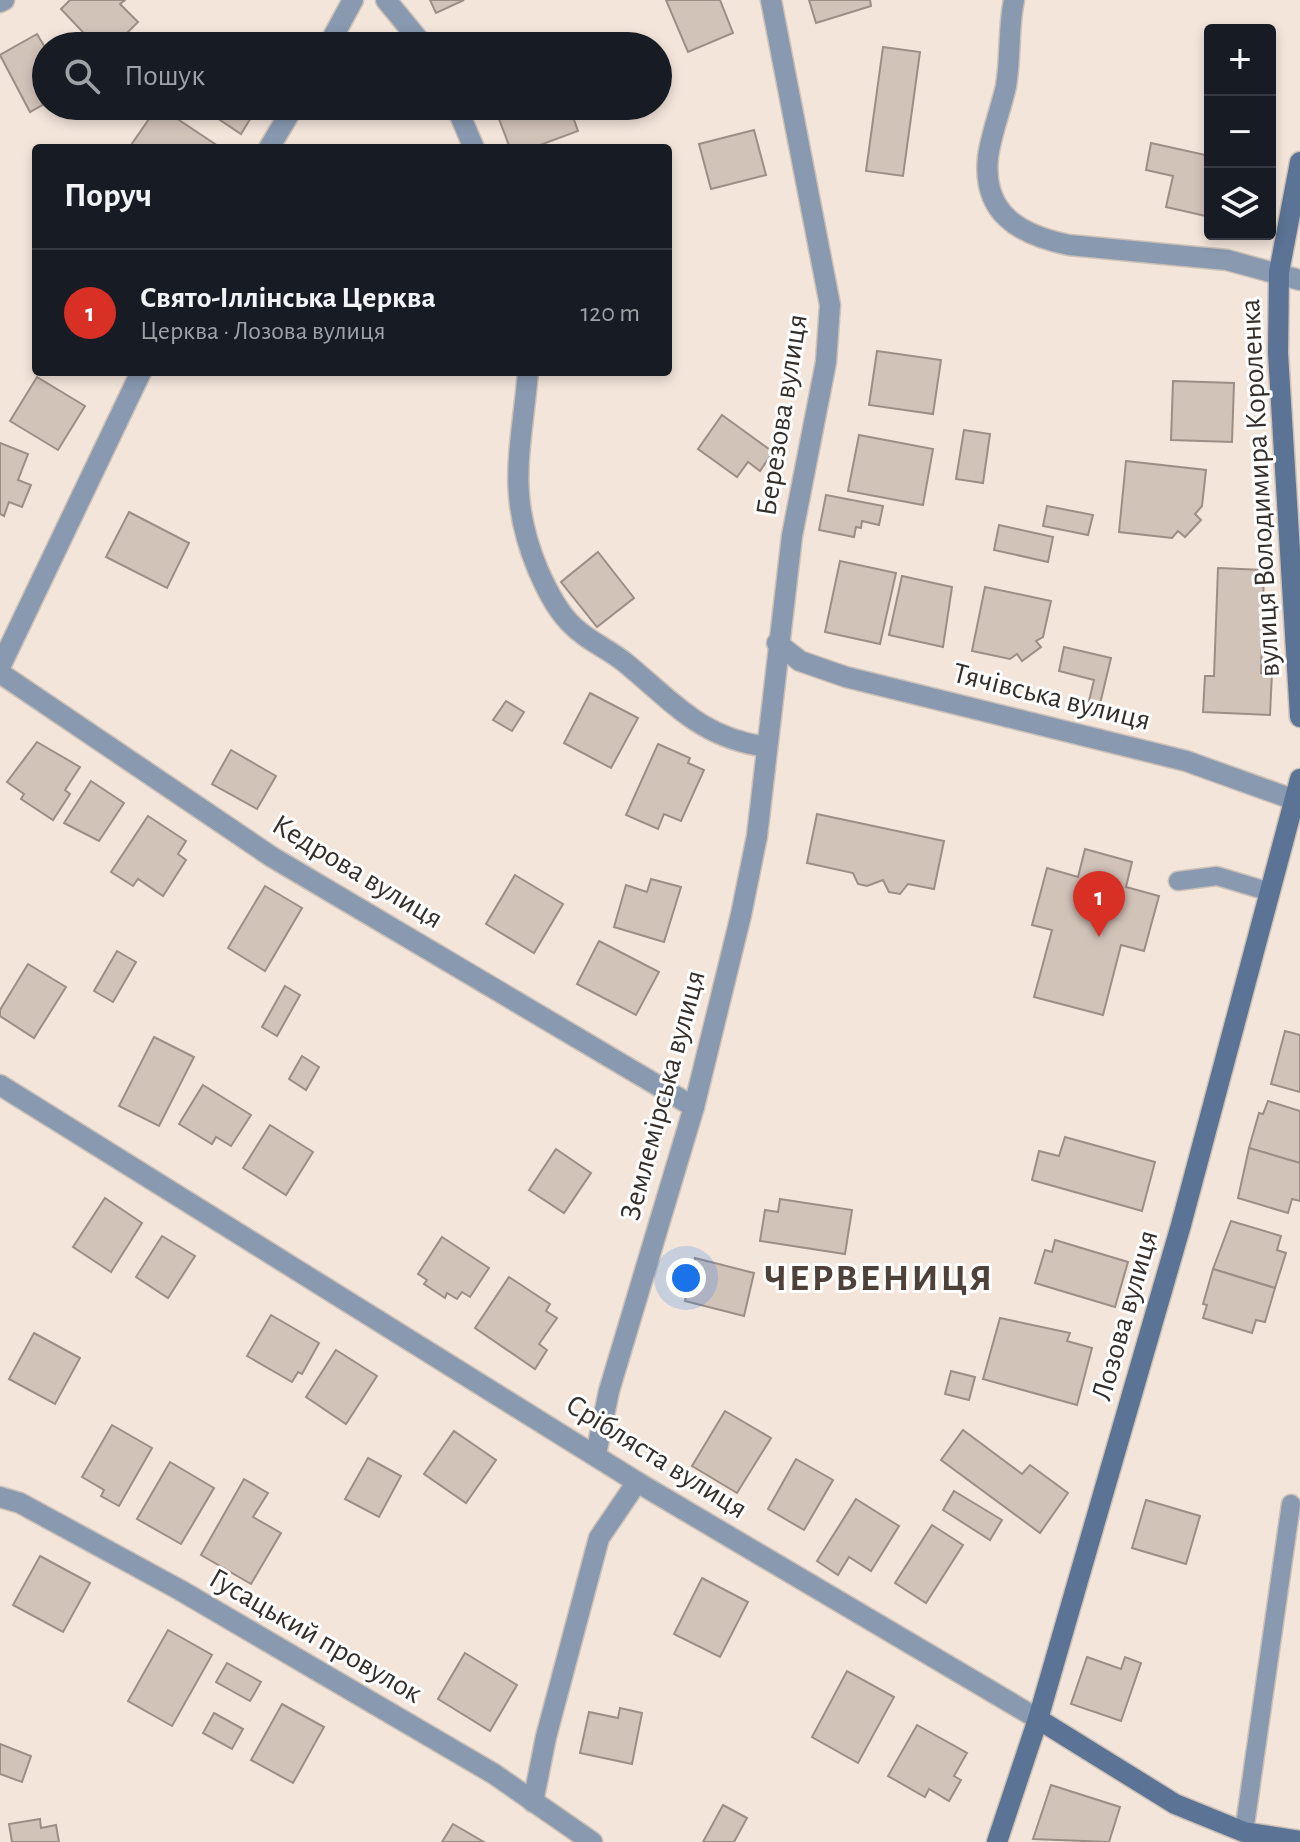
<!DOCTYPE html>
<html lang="uk">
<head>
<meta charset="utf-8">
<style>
	body { margin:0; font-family:"Alegreya Sans",sans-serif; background:#20242c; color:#f1f3f6 }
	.controls { position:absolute; right:24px; top:24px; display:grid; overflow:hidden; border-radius:8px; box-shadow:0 4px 12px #0003 }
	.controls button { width:72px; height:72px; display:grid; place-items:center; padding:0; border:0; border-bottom:2px solid #363941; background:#171b24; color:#f1f3f6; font:40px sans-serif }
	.you { position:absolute; left:686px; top:1278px; width:28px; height:28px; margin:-20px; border:6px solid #fff; border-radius:50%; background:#1a73e8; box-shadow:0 0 0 12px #1a73e833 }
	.badge { display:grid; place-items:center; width:52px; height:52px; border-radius:50%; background:#d93025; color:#fff; font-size:26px; font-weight:700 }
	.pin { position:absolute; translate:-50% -66px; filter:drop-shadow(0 2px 4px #0008) }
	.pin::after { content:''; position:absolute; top:42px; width:28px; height:24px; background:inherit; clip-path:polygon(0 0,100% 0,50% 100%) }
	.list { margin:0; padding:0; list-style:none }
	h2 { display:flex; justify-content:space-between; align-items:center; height:104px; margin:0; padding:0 32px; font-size:34px }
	h2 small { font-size:26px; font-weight:400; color:#9ea1a6 }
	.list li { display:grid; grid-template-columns:52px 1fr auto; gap:24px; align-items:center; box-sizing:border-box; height:128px; padding:0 32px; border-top:2px solid #363941 }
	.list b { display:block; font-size:30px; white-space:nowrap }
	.list p { margin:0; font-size:26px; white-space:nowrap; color:#9ea1a6 }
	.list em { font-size:26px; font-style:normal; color:#9ea1a6 }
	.icon { flex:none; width:44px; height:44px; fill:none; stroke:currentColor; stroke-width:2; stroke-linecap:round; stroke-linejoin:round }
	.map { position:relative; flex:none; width:1300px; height:1842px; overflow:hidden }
	.search { position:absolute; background:#171b24; box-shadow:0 4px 12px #0003; left:32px; top:32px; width:640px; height:88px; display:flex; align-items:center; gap:20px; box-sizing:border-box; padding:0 28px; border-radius:44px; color:#9ea1a6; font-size:30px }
	.panel { position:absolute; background:#171b24; box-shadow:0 4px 12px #0003; left:32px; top:144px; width:640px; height:232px; border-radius:8px }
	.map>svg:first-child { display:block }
	.building { fill:#d2c3b9; stroke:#9c8e85; stroke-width:2 }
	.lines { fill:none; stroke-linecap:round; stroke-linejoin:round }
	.lane-casing { stroke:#cdc1b7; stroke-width:21 }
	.street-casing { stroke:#cdc1b7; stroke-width:23 }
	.secondary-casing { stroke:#cdc1b7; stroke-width:23 }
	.lane { stroke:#8899b0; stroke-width:18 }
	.street { stroke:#8899b0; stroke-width:20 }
	.secondary { stroke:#5b7394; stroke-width:20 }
	.labels { text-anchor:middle; stroke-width:6; stroke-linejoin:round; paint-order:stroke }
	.street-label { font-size:30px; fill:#352f2b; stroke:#fff }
	.district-label { font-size:38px; font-weight:bold; letter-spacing:2px; fill:#4d4139; stroke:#fff }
</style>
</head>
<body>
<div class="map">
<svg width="1300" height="1842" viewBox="0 0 1300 1842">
	<rect width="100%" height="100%" fill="#f3e5da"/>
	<!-- building -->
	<g class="building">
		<polygon points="70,0 125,0 120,4 138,22 114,46 96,46 61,9"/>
		<polygon points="430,0 464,0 436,13"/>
		<polygon points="666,0 720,0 733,33 688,52"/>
		<polygon points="809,0 870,0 871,6 816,23"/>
		<polygon points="37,34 46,49 46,103 30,112 0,55"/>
		<polygon points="883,47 920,52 903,176 866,171"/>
		<polygon points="158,106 221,148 129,148"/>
		<polygon points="199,106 258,106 241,134"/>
		<polygon points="510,106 569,106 578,131 532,148 510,148 496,111"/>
		<polygon points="754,130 766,175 711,189 699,144"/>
		<polygon points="1151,143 1210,156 1210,217 1166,207 1173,176 1146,170"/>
		<polygon points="877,351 941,360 933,414 869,405"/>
		<polygon points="37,377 85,406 58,450 10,421"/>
		<polygon points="1173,381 1234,383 1232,442 1171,440"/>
		<polygon points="722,415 773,452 760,471 748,462 737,477 698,449"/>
		<polygon points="964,430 990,434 983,483 956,479"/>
		<polygon points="859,435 933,449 923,505 848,491"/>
		<polygon points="0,443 28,454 18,480 31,485 22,507 9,502 4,516 0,514"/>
		<polygon points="1126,461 1206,470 1202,506 1195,514 1201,520 1185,537 1178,531 1172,538 1119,532"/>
		<polygon points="826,495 883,506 879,525 862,521 861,528 856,527 854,537 819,530"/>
		<polygon points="1047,506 1093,515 1088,535 1043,526"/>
		<polygon points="129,512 189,543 167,588 106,557"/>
		<polygon points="999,525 1053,537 1048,562 994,550"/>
		<polygon points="598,552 634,598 597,627 561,582"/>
		<polygon points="840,561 896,573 880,644 825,632"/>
		<polygon points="1218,568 1264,570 1261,673 1272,673 1270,715 1203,712 1205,676 1214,676"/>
		<polygon points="902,576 952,587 943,647 889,635"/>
		<polygon points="985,587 1051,601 1043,637 1036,641 1041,647 1022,661 1017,654 1010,659 972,651"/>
		<polygon points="1064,647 1111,658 1100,704 1089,701 1094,680 1059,671"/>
		<polygon points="590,693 638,718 611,768 564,743"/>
		<polygon points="506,701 524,712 512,731 493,720"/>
		<polygon points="37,742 80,767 65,790 70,794 53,820 21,799 24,794 7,782"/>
		<polygon points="658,744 690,758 688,763 704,770 681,821 664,814 658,829 626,815"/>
		<polygon points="231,750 276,776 257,809 212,784"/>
		<polygon points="91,781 124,803 99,841 64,823"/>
		<polygon points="817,814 944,841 934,889 908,884 900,894 889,892 883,880 867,886 858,884 853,873 807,863"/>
		<polygon points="148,816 186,841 178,854 186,860 163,896 138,879 133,886 111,872"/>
		<polygon points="1085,849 1132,862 1126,887 1159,896 1144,951 1121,945 1103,1015 1034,997 1052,930 1032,925 1047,868 1078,877"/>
		<polygon points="515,875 563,904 534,953 486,924"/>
		<polygon points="651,879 681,887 664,942 614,927 626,885 647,892"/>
		<polygon points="265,886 302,908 265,971 228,948"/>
		<polygon points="599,941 659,972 636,1015 577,984"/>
		<polygon points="117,951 136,962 113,1002 94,991"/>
		<polygon points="28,964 66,987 34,1038 0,1016 0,1010"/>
		<polygon points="285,986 300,995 277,1036 262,1027"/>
		<polygon points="1285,1031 1300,1035 1300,1092 1271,1084"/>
		<polygon points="154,1037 194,1057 159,1126 119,1106"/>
		<polygon points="302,1056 319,1067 306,1090 289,1079"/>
		<polygon points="203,1085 251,1115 231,1146 216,1137 212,1144 179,1124"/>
		<polygon points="1268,1101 1300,1111 1300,1163 1249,1148 1259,1113 1263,1114"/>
		<polygon points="270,1125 313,1152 286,1195 243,1168"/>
		<polygon points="1065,1137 1155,1162 1142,1211 1032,1180 1039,1151 1059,1156"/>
		<polygon points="1249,1148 1300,1163 1300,1201 1292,1199 1288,1213 1238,1198"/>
		<polygon points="556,1149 591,1173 564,1213 529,1190"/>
		<polygon points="105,1198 142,1223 111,1272 73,1247"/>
		<polygon points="780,1199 852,1210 845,1254 760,1241 765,1210 778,1212"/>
		<polygon points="1231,1221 1281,1236 1277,1250 1286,1253 1275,1288 1213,1269"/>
		<polygon points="162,1236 195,1256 168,1298 136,1277"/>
		<polygon points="442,1237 489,1268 470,1297 462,1292 457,1299 447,1293 445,1298 424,1284 427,1280 418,1274"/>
		<polygon points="1055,1240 1128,1262 1115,1307 1035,1283 1045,1250 1052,1252"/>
		<polygon points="695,1258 754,1273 744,1316 685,1301"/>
		<polygon points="1213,1269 1275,1288 1265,1322 1256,1320 1252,1333 1203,1318 1207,1305 1203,1304"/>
		<polygon points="509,1277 550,1304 546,1311 557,1318 539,1344 547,1350 535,1369 475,1328"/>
		<polygon points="271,1315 319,1343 302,1374 298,1372 292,1382 247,1356"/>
		<polygon points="1000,1318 1070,1333 1067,1341 1092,1348 1077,1405 983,1379"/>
		<polygon points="34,1333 80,1358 55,1404 9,1379"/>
		<polygon points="336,1350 377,1376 346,1424 306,1397"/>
		<polygon points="951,1371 975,1377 969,1400 945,1394"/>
		<polygon points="725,1411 771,1438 737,1493 692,1466"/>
		<polygon points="112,1425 152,1448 119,1506 101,1496 104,1490 82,1477"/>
		<polygon points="963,1430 1022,1474 1030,1465 1068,1493 1040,1533 941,1460"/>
		<polygon points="454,1431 496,1460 466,1503 424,1474"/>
		<polygon points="368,1458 401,1476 379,1517 345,1499"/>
		<polygon points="796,1459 833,1480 804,1530 768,1509"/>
		<polygon points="170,1462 214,1488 181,1544 137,1519"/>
		<polygon points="244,1479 268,1493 253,1517 281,1533 251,1584 201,1555"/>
		<polygon points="954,1491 1002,1520 990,1540 943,1510"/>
		<polygon points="856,1499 899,1526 871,1571 849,1557 838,1575 817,1561"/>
		<polygon points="1146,1500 1200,1516 1186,1564 1132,1548"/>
		<polygon points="932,1525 963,1545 926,1603 895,1583"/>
		<polygon points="40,1556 90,1583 63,1632 13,1605"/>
		<polygon points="702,1578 748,1602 720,1657 674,1634"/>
		<polygon points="168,1630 212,1655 172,1726 128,1701"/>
		<polygon points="465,1653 517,1685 490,1731 438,1699"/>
		<polygon points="1087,1657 1121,1669 1125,1657 1141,1663 1121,1721 1071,1704"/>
		<polygon points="227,1663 261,1682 250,1701 216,1682"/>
		<polygon points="847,1671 894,1697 858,1763 812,1737"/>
		<polygon points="282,1704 324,1727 293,1783 251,1760"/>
		<polygon points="620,1708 642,1713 632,1764 580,1753 589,1712 618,1718"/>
		<polygon points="214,1713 243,1729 232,1749 203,1733"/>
		<polygon points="917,1725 967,1753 954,1776 961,1780 949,1801 929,1789 925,1797 888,1776"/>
		<polygon points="0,1744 31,1756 22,1782 0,1774"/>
		<polygon points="1051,1785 1120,1807 1109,1842 1033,1839"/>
		<polygon points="723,1805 747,1818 734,1842 703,1842"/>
		<polygon points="40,1819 41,1828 56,1825 59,1842 12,1842 9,1824"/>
		<polygon points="453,1824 484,1842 442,1842"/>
	</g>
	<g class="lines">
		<!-- lane casing -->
		<g class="lane-casing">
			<g id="lane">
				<polyline points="1178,881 1217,876 1270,892"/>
				<polyline points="1244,1832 1291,1504"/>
			</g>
		</g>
		<!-- street casing -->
		<g class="street-casing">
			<g id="street">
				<polyline points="386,0 424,46"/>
				<path d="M 1014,0 C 1008,28 1011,57 1006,86 C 1001,109 991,134 988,157 C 982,214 1020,235 1069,245 L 1227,260 L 1300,280"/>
				<polyline points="0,2 4,0"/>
				<polyline points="328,46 353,0"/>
				<polyline points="456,106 474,148"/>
				<polyline points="269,148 294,106"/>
				<path d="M 528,372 C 521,451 506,493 538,570 C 546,588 555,607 569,622 C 586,641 610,649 628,665 C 676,705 702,738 767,747"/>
				<polyline points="777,643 800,661 846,677 1186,761 1295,800"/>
				<polyline points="0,667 141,372"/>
				<polyline points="0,673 272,857 694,1107"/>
				<polyline points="0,1085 637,1482 1038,1719"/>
				<polyline points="596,1454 609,1391 694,1107 741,915 757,836 792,536 826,362 830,305 771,0"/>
				<polyline points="0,1497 20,1503 180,1590 494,1774 592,1842"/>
				<polyline points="533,1802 546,1737 599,1538 637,1482"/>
			</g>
		</g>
		<!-- secondary casing -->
		<g class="secondary-casing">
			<g id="secondary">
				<polyline points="1300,162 1279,272 1278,353 1300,717"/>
				<polyline points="1038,1719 1175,1804 1244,1832 1300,1841"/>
				<polyline points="997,1842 1038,1719 1181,1225 1300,779"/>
			</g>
		</g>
		<!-- lane -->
		<use href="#lane" class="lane"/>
		<!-- street -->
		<use href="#street" class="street"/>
		<!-- secondary -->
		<use href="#secondary" class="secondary"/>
	</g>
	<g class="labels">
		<!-- street labels -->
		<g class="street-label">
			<text transform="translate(781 415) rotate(-81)" y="10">Березова вулиця</text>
			<text transform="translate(1259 488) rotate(-93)" y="10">вулиця Володимира Короленка</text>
			<text transform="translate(1052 696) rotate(14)" y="10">Тячівська вулиця</text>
			<text transform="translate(358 871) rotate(31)" y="10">Кедрова вулиця</text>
			<text transform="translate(662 1095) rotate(-75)" y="10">Землемірська вулиця</text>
			<text transform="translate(1124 1315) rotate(-74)" y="10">Лозова вулиця</text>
			<text transform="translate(657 1456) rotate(32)" y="10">Срібляста вулиця</text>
			<text transform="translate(316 1635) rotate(30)" y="10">Гусацький провулок</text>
		</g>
		<!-- district labels -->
		<g class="district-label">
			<text x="879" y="1290">ЧЕРВЕНИЦЯ</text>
		</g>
	</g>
</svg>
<div class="controls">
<button>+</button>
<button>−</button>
<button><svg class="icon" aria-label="layers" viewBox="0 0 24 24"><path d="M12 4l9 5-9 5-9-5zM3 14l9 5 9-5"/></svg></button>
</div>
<div class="you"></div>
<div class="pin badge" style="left:1099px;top:937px">1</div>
<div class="search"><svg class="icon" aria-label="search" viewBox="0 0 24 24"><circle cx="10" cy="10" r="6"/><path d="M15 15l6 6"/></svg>Пошук</div>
<section class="panel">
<h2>Поруч<small></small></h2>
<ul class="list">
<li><span class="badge">1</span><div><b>Свято-Іллінська Церква</b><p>Церква · Лозова вулиця</p></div><em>120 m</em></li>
</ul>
</section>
</div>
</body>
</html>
